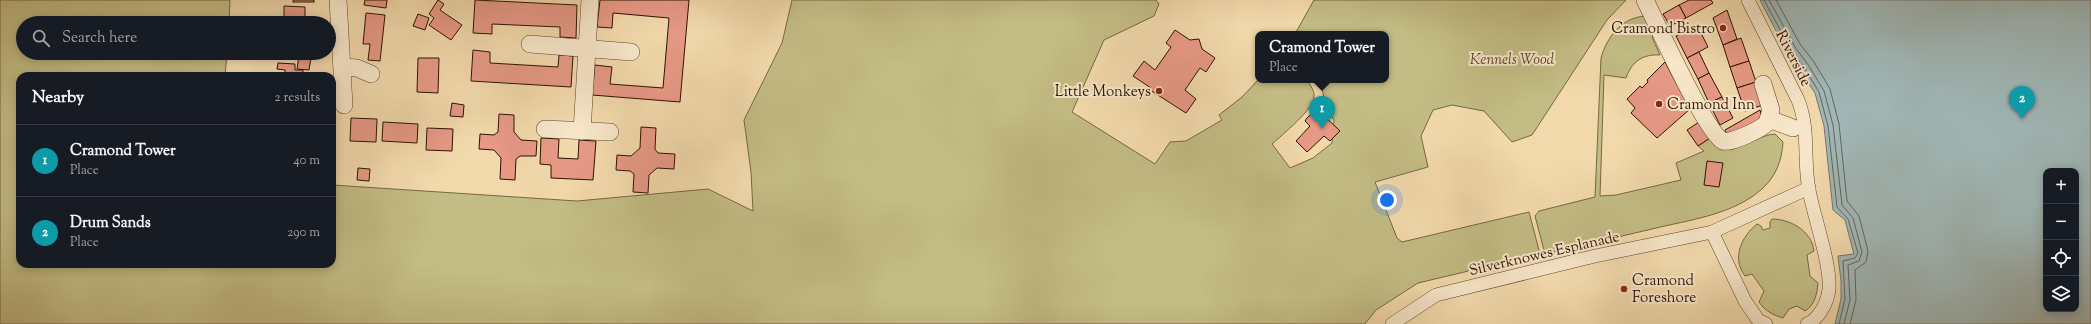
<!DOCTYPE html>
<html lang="en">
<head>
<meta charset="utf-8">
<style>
	body { margin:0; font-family:"Sorts Mill Goudy",serif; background:#20242c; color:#f1f3f6 }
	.controls { position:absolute; right:12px; bottom:12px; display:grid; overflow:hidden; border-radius:8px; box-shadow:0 2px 10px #0003 }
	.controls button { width:36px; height:36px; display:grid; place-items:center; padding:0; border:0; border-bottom:1px solid #363941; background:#171b24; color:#f1f3f6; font:20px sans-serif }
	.you { position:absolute; left:1387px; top:200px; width:14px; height:14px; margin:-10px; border:3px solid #fff; border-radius:50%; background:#1a73e8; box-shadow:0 0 0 6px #1a73e833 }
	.badge { display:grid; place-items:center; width:26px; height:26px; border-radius:50%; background:#ea580c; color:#fff; font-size:13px; font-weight:700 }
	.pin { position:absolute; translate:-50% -33px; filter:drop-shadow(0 1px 2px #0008) }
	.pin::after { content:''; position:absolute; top:21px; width:14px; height:12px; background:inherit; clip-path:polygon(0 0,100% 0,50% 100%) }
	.popup { position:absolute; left:1255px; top:31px; width:134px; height:52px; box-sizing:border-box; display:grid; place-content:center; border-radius:8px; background:#171b24; filter:drop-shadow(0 1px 3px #0005); font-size:13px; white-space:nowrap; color:#9ea1a6 }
	.popup b { font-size:15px; color:#f1f3f6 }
	.popup::after { content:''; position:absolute; left:50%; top:100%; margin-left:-8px; border:8px solid transparent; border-top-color:#171b24 }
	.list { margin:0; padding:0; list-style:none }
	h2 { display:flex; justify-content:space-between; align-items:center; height:52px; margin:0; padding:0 16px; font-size:17px }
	h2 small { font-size:13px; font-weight:400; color:#9ea1a6 }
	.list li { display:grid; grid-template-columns:26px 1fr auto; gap:12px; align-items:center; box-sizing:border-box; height:72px; padding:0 16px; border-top:1px solid #363941 }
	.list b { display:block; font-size:15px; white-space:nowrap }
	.list p { margin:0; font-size:13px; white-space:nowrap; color:#9ea1a6 }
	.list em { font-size:13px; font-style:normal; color:#9ea1a6 }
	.icon { flex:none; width:22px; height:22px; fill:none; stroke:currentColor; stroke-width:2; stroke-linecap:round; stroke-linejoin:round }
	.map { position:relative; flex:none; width:2091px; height:324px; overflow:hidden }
	.search { position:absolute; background:#171b24; box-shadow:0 2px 10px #0003; left:16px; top:16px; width:320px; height:44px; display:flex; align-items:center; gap:10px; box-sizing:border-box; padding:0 14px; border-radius:22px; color:#9ea1a6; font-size:15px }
	.panel { position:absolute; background:#171b24; box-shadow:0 2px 10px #0003; left:16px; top:72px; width:320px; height:196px; border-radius:12px }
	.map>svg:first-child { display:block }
	.green { fill:#c3bc84; stroke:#786742 }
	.water { fill:#a0b7b6; stroke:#72756d; fill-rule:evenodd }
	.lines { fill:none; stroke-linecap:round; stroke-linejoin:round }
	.shore { stroke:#66645b; stroke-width:1 }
	.building { fill:#e79986; stroke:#2d1200 }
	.pedestrian-casing { stroke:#5e442b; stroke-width:14 }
	.minor-casing { stroke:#5e442b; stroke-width:18 }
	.pedestrian { stroke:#f7e6c9; stroke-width:13 }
	.minor { stroke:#f7e6c9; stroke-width:17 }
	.poi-dot { fill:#8f2418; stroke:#f7e6c9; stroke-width:1.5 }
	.labels { text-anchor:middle; stroke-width:4; stroke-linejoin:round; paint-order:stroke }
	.poi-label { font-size:15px; fill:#2d1200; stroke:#f7e6c9; text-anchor:end }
	.street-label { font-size:15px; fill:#2d1200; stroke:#f7e6c9 }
	.park-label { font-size:15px; font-style:italic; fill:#5a4528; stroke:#f7e6c9 }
</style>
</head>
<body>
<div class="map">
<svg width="2091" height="324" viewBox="0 0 2091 324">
	<rect width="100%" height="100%" fill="#f2d9ac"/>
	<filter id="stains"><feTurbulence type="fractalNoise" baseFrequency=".005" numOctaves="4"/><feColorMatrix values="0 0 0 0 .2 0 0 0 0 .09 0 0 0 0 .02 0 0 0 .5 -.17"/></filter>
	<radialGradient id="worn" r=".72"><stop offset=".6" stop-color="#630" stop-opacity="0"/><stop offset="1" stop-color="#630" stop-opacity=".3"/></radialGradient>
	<!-- green -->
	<g class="green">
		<path d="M 0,0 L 230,0 L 229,23 L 23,23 L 23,53 L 227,53 L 225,76 L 20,76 L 20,264 L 332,264 L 332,185 L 577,201 L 708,189 L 753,211 L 751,172 L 744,120 L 782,43 L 792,0 L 1156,0 L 1159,4 L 1154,16 L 1104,40 L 1072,112 L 1155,164 L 1170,142 L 1186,141 L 1222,120 L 1219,115 L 1242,97 L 1258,80 L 1307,80 C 1310,85 1315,91 1314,97 C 1314,109 1282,135 1272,144 L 1290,168 L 1313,158 L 1332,143 L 1334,120 L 1325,105 L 1322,87 L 1319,80 L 1386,80 L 1386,34 L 1295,34 L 1314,0 L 1626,0 L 1607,20 L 1532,135 L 1512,142 L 1484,111 L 1452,105 L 1433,110 L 1421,136 L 1428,167 L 1375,182 L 1397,238 L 1402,242 L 1529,212 L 1540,254 L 1418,283 L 1376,310 L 1365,324 L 0,324 Z"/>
		<path d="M 1645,16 L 1655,34 L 1652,37 L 1660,55 C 1643,54 1632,61 1626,78 L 1604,75 L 1600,196 L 1616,195 L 1681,180 L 1676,163 L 1704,151 L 1698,146 L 1710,138 L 1730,150 C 1743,147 1764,134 1775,134 L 1783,142 C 1782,160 1776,176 1763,188 C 1734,215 1688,220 1652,229 C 1616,237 1581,246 1545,254 L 1535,216 L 1539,211 L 1595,197 L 1601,58 C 1607,37 1621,18 1645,16 Z"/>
		<path d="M 1772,219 C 1790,219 1812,231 1814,251 L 1807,255 L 1810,276 L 1818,283 C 1817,294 1815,305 1805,311 L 1797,306 L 1789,309 L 1783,318 C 1773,315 1765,311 1759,302 L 1764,291 L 1752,274 L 1745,276 C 1731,258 1742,236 1757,224 L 1761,226 L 1763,230 L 1770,228 L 1770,222 Z"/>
	</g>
	<!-- water -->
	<path class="water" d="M 1760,0 L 2091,0 L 2091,324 L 1835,324 L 1841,299 L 1841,281 L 1838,256 L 1854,254 L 1845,220 L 1833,210 L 1824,126 L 1815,93 L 1787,52 ZM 2046,171 L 2076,171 L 2076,309 L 2046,309 Z"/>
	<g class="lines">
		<!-- shore -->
		<g class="shore">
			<polyline points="1764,0 1791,50 1805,69 1819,92 1828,126 1837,207 1848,219 1858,253 1855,258 1843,261 1845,299 1839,324"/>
			<polyline points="1769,0 1795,47 1809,66 1824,91 1833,125 1842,205 1853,218 1862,252 1859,261 1848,265 1850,300 1844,324"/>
			<polyline points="1776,0 1800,44 1814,62 1830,89 1839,124 1847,201 1859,216 1868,251 1866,262 1855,270 1856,300 1850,324"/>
		</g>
	</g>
	<!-- building -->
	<g class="building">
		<rect x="293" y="0" width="21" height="2"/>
		<polygon points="365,0 387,0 386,8 364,5"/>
		<polygon points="438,0 444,4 440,10 462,25 451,40 429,25 434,18 429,14"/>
		<polygon points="475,0 577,5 576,38 560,37 560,27 492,24 492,34 473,33"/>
		<polygon points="600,0 689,0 680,102 592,95 595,65 612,67 610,84 663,88 669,18 613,13 612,28 597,27"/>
		<polygon points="1711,0 1713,3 1686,18 1679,5 1689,0"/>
		<polygon points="1679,5 1686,18 1670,26 1663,14"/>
		<polygon points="284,6 305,7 305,23 284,23"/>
		<polygon points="1727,10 1737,39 1723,45 1713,18"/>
		<polygon points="366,13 385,15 380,61 368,60 370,44 363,44"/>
		<polygon points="418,14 429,18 425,30 413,26"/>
		<polygon points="1697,25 1708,47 1687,58 1676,36"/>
		<polygon points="1175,30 1190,40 1199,39 1202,49 1215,58 1206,72 1200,68 1185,90 1196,99 1186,113 1150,90 1151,88 1133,76 1144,61 1155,70 1171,47 1166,43"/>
		<polygon points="1741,38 1749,61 1730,67 1723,45"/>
		<polygon points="473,50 490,52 490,63 558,67 559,55 573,56 571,87 471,81"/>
		<polygon points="1699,52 1709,73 1698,79 1687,58"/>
		<polygon points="299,56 311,58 309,70 297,69"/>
		<polygon points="418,58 439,58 438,93 417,92"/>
		<polygon points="1749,61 1756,82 1737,88 1730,67"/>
		<polygon points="1665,62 1690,109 1657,138 1631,113 1635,108 1627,99 1640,86 1642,88 1648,82 1647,80"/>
		<polygon points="278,63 295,64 295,70 303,70 303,76 285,76 285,70 277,69"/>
		<polygon points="1709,73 1722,97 1709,103 1698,79"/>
		<polygon points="1756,82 1763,105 1745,111 1737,88"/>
		<polygon points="1722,97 1733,118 1720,125 1709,103"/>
		<polygon points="452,103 464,105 463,117 450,116"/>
		<polygon points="1317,109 1340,131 1330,141 1324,136 1307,152 1296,141 1310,126 1305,121 1307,118"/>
		<polygon points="1760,110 1763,120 1729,138 1725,130"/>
		<polygon points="499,114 514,115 514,132 521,140 537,141 536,156 520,156 516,159 515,180 500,179 501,158 494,150 479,149 480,134 494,135 498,132"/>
		<polygon points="351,118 377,119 376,142 350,141"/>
		<polygon points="383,122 418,124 417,143 382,141"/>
		<polygon points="1699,122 1710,138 1698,146 1687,130"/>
		<polygon points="641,127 656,128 655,149 658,153 675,154 674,169 657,168 649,175 648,193 633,192 634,174 630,171 616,170 617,155 631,156 640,148"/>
		<polygon points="427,128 453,129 452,151 426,150"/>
		<polygon points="541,138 559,139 558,158 578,159 579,140 596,141 593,180 551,178 551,165 540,164"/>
		<polygon points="1707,161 1723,163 1719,187 1704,185"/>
		<polygon points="358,168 370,169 369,181 357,180"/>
	</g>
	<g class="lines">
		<!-- pedestrian casing -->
		<g class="pedestrian-casing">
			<g id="pedestrian">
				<path d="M 1748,0 L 1798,100 C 1810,130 1803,160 1809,190 C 1814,217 1831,265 1829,289 C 1828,302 1819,319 1807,324"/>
				<polyline points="1712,232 1809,188"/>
				<polyline points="1392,324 1436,295 1595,256 1712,232 1745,301 1758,320 1766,324"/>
			</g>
		</g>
		<!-- minor casing -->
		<g class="minor-casing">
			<g id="minor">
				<polyline points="338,0 344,105"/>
				<path d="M 1645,0 C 1656,22 1707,134 1723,141 C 1731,144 1761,129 1767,123 L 1771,110 L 1763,84"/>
				<polyline points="530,44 631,52"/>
				<polyline points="343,67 357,68 371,74"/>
				<polyline points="1769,119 1793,128"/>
				<polyline points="545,129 610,132"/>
				<polyline points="582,131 590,0"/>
			</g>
		</g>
		<!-- pedestrian -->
		<use href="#pedestrian" class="pedestrian"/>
		<!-- minor -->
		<use href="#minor" class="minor"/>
	</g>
	<!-- markers -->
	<g class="poi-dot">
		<circle cx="1723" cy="28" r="4"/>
		<circle cx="1159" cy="91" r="4"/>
		<circle cx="1659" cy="104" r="4"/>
		<circle cx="1624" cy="289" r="4"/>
	</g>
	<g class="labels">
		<!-- poi labels -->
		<g class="poi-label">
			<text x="1715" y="33">Cramond Bistro</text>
			<text x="1151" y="96">Little Monkeys</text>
			<text x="1667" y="109" text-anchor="start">Cramond Inn</text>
			<text x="1632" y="285" text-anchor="start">Cramond<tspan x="1632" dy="17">Foreshore</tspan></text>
		</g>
		<!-- street labels -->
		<g class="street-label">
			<text transform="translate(1794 58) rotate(63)" y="5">Riverside</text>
			<text transform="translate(1544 253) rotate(-13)" y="5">Silverknowes Esplanade</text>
		</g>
		<!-- park labels -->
		<g class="park-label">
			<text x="1512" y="64">Kennels Wood</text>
		</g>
	</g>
	<rect width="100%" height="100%" filter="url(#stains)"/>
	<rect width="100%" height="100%" fill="url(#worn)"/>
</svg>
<div class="controls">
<button>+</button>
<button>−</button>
<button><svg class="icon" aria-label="locate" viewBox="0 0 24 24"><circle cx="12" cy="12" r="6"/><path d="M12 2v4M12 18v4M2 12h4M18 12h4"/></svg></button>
<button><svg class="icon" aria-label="layers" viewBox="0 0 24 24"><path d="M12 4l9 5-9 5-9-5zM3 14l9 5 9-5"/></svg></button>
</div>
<div class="you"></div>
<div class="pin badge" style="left:1322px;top:129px;background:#0f9aa8">1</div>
<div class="popup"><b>Cramond Tower</b>Place</div>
<div class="pin badge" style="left:2022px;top:119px;background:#0f9aa8">2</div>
<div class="search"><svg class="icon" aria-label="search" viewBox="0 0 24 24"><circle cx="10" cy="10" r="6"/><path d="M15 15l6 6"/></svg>Search here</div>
<section class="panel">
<h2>Nearby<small>2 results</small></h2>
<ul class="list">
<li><span class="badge" style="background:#0f9aa8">1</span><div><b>Cramond Tower</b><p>Place</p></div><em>40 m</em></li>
<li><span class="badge" style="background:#0f9aa8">2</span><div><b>Drum Sands</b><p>Place</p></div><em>290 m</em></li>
</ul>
</section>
</div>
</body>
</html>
